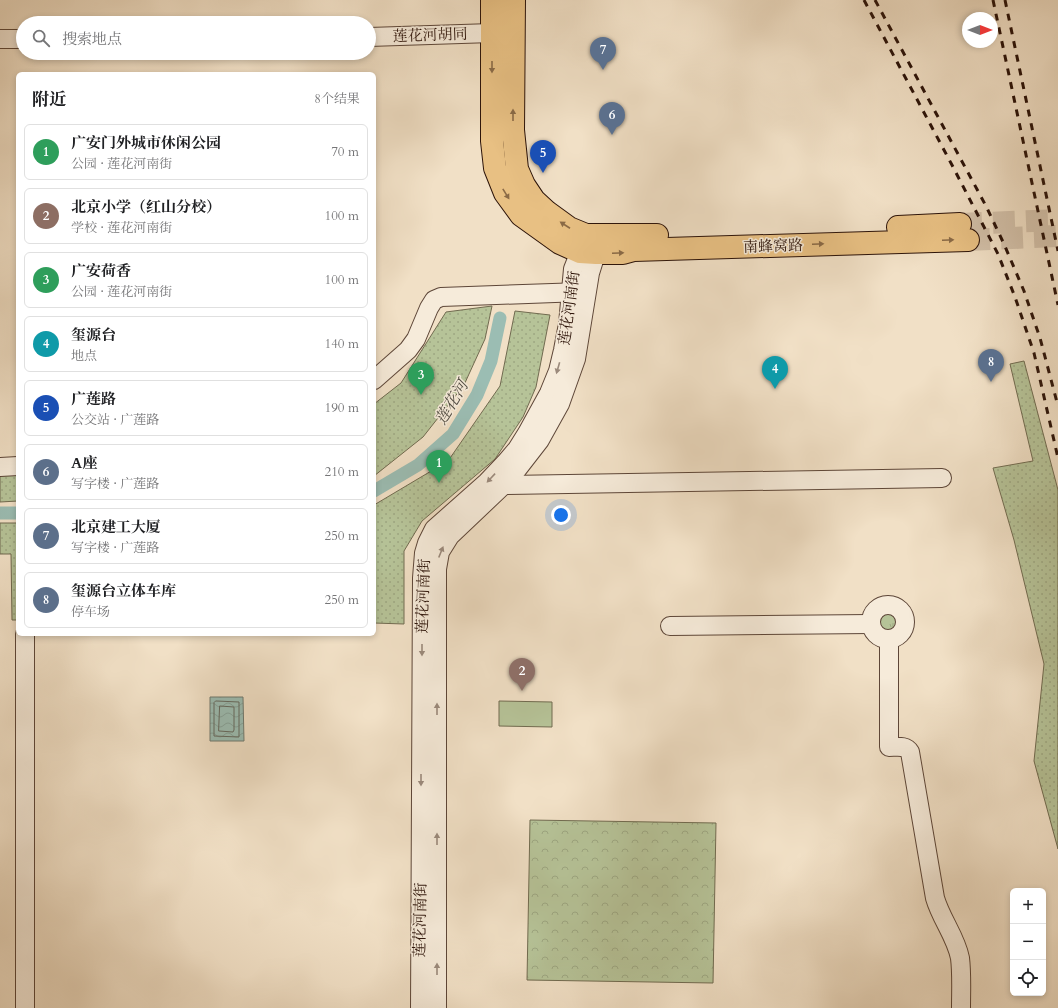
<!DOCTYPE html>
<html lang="zh">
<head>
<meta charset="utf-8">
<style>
	body { margin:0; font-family:Cardo,"Noto Serif SC",serif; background:#f6f6f6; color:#202124 }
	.controls { position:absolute; right:12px; bottom:12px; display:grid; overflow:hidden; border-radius:6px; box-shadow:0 2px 6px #0003 }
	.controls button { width:36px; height:36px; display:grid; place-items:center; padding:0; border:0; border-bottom:1px solid #e0e0e0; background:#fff; color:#202124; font:20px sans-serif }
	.compass { position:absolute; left:962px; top:12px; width:36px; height:36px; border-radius:50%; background:#fff; box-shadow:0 2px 6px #0003; rotate:90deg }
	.you { position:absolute; left:561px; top:515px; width:14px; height:14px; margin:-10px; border:3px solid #fff; border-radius:50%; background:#1a73e8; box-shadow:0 0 0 6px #1a73e833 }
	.badge { display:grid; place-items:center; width:26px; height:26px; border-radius:50%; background:#8f2418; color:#fff; font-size:13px; font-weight:700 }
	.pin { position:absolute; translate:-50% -33px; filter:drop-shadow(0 1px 2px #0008) }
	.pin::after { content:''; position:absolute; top:21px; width:14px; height:12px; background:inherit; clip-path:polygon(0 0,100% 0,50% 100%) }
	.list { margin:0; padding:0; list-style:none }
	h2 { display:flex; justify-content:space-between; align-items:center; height:52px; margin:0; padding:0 16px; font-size:17px }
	h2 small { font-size:13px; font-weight:400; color:#757577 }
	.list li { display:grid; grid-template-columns:26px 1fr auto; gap:12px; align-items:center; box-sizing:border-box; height:56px; margin:0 8px 8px; padding:0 8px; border:1px solid #e0e0e0; border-radius:6px }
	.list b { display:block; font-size:15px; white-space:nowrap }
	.list p { margin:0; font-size:13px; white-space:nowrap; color:#757577 }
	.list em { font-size:13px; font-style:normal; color:#757577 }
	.icon { flex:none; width:22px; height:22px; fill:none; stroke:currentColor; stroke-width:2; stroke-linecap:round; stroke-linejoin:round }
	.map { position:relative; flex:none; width:1058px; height:1008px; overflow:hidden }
	.search { position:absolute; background:#fff; box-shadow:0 2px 6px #0003; left:16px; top:16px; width:360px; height:44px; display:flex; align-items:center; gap:10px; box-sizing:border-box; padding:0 14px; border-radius:22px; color:#757577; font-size:15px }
	.panel { position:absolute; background:#fff; box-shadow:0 2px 6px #0003; left:16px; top:72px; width:360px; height:564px; border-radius:6px }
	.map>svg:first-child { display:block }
	.grass { fill:url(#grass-tufts); stroke:#716b50 }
	.forest { fill:url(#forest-crowns); stroke:#716b50 }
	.park { fill:url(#park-dots); stroke:#716b50 }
	.pitch { fill:#b6c398; stroke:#716b50 }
	.water { fill:url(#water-waves); stroke:#6f796f }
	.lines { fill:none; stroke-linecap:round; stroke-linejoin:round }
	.shore { stroke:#64685e; stroke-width:1 }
	.canal { stroke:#9bbdb3; stroke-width:13 }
	.major-tunnel { stroke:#d3c1aa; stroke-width:22; stroke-dasharray:22 11; stroke-linecap:butt }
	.minor-casing { stroke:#5d4638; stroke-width:20 }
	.major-casing { stroke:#2c1309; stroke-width:24 }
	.minor { stroke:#f6ebda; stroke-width:18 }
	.major { stroke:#e8c083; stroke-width:22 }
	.rail { stroke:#2c1309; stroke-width:3; stroke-dasharray:7 7; stroke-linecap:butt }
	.oneway { fill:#8a6a46 }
	.oneway2 { fill:#9b8a7c }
	.labels { text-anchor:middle; stroke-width:3; stroke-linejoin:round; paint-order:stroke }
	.street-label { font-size:15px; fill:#2c1309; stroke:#f6ebda }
	.water-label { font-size:16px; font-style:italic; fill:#534e44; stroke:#f6ebda }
</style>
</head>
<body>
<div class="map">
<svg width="1058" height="1008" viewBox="0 0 1058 1008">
	<defs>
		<pattern id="grass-tufts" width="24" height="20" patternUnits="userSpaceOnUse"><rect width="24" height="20" fill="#b6c398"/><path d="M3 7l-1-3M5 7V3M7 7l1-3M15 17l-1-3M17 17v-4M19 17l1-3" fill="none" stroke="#9da782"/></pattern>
		<pattern id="forest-crowns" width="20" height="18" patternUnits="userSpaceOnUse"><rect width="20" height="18" fill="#b6c398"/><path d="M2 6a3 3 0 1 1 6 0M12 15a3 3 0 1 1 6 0" fill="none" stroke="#9da782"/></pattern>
		<pattern id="park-dots" width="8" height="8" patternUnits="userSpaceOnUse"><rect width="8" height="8" fill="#b6c398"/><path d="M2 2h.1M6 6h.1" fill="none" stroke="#9da782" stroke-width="1.8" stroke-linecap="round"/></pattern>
		<pattern id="water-waves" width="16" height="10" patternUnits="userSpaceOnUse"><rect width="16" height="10" fill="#9bbdb3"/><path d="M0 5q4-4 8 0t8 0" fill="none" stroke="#86a299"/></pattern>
	</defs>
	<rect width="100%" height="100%" fill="#f1e0c6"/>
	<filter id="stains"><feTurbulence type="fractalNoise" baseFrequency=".005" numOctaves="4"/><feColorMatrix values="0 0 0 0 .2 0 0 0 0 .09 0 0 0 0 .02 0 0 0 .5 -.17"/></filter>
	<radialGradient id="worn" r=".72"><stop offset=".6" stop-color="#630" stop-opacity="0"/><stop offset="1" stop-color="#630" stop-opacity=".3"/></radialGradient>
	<!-- grass -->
	<circle class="grass" cx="889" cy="622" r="11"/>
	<!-- forest -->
	<polygon class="forest" points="530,820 716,823 713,983 527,980"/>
	<!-- park -->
	<g class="park">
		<polygon points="492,306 485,339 464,385 423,437 374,476 374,404 401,383 446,312"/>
		<polygon points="515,311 550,315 536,387 523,417 495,459 422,521 404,551 404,624 374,623 374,505 448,461 500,386"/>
		<polygon points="1024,361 1058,490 1058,849 1034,761 1044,664 1014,540 993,468 1033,461 1010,364"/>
		<polygon points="0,472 18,472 18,501 0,502"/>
		<polygon points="0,523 18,523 18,620 12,620 11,554 0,554"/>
	</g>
	<!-- pitch -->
	<polygon class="pitch" points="499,701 552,702 552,727 499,726"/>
	<!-- water -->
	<polygon class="water" points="210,697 243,697 244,741 210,741"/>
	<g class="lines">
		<!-- shore -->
		<g class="shore">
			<polygon points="216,701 239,702 239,737 214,736 214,703"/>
			<polygon points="220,706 234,707 234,730 233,732 219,731"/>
		</g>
		<!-- canal -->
		<g class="canal">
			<polyline points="374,491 418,465 453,434 477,395 491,361 500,318"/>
			<polyline points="0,513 18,513"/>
		</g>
		<!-- major-tunnel -->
		<g class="major-tunnel">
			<polyline points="960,224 1058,220"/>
			<polyline points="968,240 1058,236"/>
		</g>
		<!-- minor casing -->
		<g class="minor-casing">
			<g id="minor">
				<polyline points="369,37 492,33"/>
				<polyline points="0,39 23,39"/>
				<polyline points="374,380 408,350 416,339 429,308 434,300 441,297 582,292"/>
				<polyline points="0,467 18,466"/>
				<polyline points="504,485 942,478"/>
				<circle cx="888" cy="622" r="17"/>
				<polyline points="670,626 871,624"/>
				<path d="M 889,639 L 889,747 C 897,747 906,745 910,752 L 935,898 C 941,919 956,937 960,958 C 962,974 961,992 961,1008"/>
				<polyline points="25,1008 25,634"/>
				<polyline points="420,1008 422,578 424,553 427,543 434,529 487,482 505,463 517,449 527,433 549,393 558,371 563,350 568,324 573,269 585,239"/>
				<polyline points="437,1008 437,569 440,552 450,536 509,480 540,440 560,404 576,359 590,273 600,241"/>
			</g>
		</g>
		<!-- major casing -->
		<g class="major-casing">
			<g id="major">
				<polyline points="492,0 492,141 495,168 505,193 521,215 560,243 580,252 596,253 623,253 634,250 968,240"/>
				<polyline points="514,0 513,130 517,169 524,185 534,200 547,212 569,228 586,235 657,235"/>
				<polyline points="898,227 960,224"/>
			</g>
		</g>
		<!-- minor -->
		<use href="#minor" class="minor"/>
		<!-- major -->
		<use href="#major" class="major"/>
		<!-- rail -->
		<g class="rail">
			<polyline points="864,0 952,165 998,254 1015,297 1034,353 1058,458"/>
			<polyline points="875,0 986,206 1004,244 1024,291 1040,338 1058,406"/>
			<polyline points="993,0 1058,305"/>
			<polyline points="1005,0 1058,251"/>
		</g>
	</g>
	<!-- one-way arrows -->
	<defs><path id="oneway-solid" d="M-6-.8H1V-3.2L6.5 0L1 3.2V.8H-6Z"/></defs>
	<g class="oneway">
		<use href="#oneway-solid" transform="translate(492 67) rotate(90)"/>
		<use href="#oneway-solid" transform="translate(513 115) rotate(-90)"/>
		<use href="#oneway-solid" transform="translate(506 194) rotate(58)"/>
		<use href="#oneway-solid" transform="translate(565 225) rotate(-147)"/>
		<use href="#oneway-solid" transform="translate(948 240) rotate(-2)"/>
		<use href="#oneway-solid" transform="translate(818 244) rotate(-2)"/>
		<use href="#oneway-solid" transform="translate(618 253) rotate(-3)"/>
	</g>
	<g class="oneway2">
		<use href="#oneway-solid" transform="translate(558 368) rotate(106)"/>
		<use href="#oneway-solid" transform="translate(491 478) rotate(133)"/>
		<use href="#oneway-solid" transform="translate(441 552) rotate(-68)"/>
		<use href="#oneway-solid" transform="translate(422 650) rotate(90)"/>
		<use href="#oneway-solid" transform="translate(437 709) rotate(-90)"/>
		<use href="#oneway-solid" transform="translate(421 780) rotate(90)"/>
		<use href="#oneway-solid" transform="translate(437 839) rotate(-90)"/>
		<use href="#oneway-solid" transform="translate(437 969) rotate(-90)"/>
	</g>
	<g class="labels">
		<!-- street labels -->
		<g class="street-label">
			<text transform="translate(430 35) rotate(-2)" y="5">莲花河胡同</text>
			<text transform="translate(773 246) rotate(-2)" y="5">南蜂窝路</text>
			<text transform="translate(569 308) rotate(-82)" y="5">莲花河南街</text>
			<text transform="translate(423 596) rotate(-88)" y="5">莲花河南街</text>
			<text transform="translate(420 920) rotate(-89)" y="5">莲花河南街</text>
		</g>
		<!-- water labels -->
		<g class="water-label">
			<text transform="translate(451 402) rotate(-59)" y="6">莲花河</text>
		</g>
	</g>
	<rect width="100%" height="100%" filter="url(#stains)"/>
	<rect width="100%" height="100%" fill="url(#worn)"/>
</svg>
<div class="controls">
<button>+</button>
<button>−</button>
<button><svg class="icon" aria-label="locate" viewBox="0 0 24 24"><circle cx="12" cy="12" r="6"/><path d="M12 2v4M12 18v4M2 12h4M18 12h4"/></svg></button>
</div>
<svg class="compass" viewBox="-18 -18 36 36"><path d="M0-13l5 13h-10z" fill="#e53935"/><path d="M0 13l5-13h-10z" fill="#757577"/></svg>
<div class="you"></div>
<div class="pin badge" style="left:439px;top:483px;background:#2e9e5b">1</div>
<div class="pin badge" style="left:522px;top:691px;background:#8d6e63">2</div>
<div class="pin badge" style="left:421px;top:395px;background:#2e9e5b">3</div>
<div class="pin badge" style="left:775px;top:389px;background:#0f9aa8">4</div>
<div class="pin badge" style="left:543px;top:173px;background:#1a4fb4">5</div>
<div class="pin badge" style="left:612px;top:135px;background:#5c6f8a">6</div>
<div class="pin badge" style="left:603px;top:70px;background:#5c6f8a">7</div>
<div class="pin badge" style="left:991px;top:382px;background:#5c6f8a">8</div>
<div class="search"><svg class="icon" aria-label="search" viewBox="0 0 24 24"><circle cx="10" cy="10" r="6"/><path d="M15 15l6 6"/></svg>搜索地点</div>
<section class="panel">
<h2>附近<small>8个结果</small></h2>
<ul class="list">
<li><span class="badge" style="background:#2e9e5b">1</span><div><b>广安门外城市休闲公园</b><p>公园 · 莲花河南街</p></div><em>70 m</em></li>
<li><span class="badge" style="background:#8d6e63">2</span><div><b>北京小学（红山分校）</b><p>学校 · 莲花河南街</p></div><em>100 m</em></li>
<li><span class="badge" style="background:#2e9e5b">3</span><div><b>广安荷香</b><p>公园 · 莲花河南街</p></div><em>100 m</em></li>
<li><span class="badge" style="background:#0f9aa8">4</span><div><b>玺源台</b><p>地点</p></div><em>140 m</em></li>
<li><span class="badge" style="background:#1a4fb4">5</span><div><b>广莲路</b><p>公交站 · 广莲路</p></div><em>190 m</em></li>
<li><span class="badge" style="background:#5c6f8a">6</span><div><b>A座</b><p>写字楼 · 广莲路</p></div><em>210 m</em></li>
<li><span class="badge" style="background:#5c6f8a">7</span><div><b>北京建工大厦</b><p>写字楼 · 广莲路</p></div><em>250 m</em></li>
<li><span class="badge" style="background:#5c6f8a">8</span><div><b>玺源台立体车库</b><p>停车场</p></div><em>250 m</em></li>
</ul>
</section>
</div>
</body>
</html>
